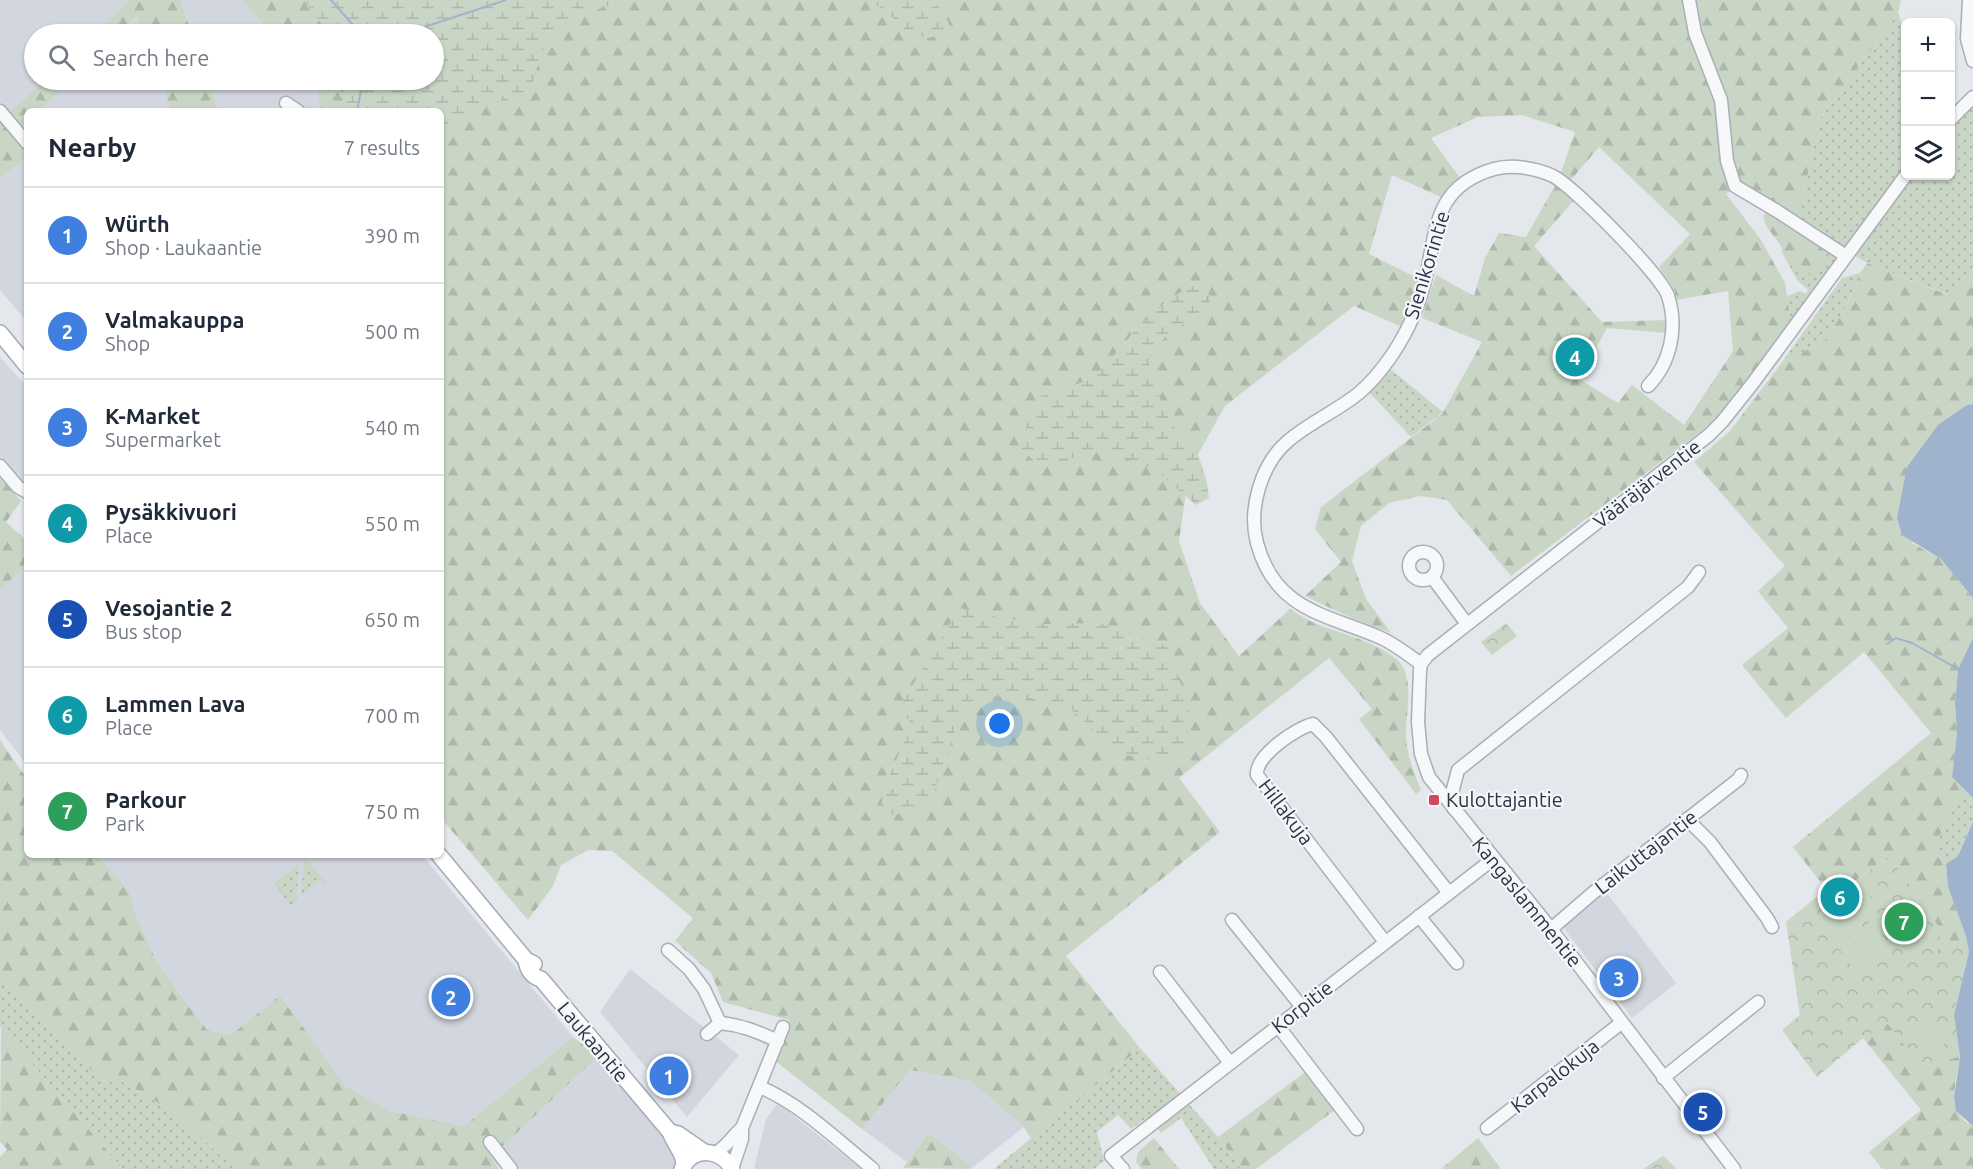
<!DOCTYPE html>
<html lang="en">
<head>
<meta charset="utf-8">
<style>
	body { margin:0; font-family:Ubuntu,sans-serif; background:#f6f6f7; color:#1f2937 }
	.controls { position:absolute; right:18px; top:18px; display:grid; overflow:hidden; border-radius:9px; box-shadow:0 2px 4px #0004 }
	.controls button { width:54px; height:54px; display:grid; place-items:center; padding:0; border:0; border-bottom:2px solid #e0e1e3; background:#fff; color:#1f2937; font:30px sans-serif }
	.you { position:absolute; left:1000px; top:724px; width:21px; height:21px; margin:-15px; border:4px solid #fff; border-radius:50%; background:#1a73e8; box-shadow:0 0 0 9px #1a73e833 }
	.badge { display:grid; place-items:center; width:39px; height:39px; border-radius:50%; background:#d1495b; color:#fff; font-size:20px; font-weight:700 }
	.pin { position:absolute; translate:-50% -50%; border:3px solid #fff; box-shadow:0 2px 6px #0006 }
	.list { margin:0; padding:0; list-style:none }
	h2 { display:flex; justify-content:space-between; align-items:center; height:78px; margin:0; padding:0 24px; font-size:26px }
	h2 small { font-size:20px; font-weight:400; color:#747a83 }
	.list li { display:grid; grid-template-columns:39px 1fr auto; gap:18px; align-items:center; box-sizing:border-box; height:96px; padding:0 24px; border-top:2px solid #e0e1e3 }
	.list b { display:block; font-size:22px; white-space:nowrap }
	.list p { margin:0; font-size:20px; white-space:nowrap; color:#747a83 }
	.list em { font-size:20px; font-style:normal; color:#747a83 }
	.icon { flex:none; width:33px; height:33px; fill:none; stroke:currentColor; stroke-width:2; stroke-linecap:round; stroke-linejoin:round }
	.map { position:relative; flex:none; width:1973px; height:1169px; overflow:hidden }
	.search { position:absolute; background:#fff; box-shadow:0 2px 4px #0004; left:24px; top:24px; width:420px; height:66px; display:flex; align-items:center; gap:15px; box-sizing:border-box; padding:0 21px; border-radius:33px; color:#747a83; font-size:22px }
	.panel { position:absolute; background:#fff; box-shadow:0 2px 4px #0004; left:24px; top:108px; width:420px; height:750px; border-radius:9px }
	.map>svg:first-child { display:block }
	.built { fill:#d2d6de }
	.grass { fill:url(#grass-dots) }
	.forest { fill:url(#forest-firs) }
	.wetland { fill:url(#wetland-marsh) }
	.park { fill:url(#park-crowns) }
	.pitch { fill:#c9d6c5 }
	.water { fill:#9fb4cc }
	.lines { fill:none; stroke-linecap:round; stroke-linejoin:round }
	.stream { stroke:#9fb4cc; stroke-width:2 }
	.minor-casing { stroke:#a9aeb7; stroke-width:15 }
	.major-casing { stroke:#a3abb8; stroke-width:18 }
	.minor { stroke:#f7f8fa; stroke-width:12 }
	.major { stroke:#fff; stroke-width:15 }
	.poi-dot { fill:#d1495b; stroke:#f4f6f9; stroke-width:2 }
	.labels { text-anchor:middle; stroke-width:4.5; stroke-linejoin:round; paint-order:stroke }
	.street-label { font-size:20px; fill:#2b3445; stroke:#f4f6f9 }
	.poi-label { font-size:20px; fill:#2b3445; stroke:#f4f6f9; text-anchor:start }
</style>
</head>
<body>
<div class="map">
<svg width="1973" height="1169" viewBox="0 0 1973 1169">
	<defs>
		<pattern id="grass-dots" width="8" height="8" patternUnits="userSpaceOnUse" patternTransform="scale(1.5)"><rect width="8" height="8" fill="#c9d6c5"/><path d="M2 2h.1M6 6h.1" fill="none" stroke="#adb8ab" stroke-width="1.8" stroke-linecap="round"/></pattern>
		<pattern id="forest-firs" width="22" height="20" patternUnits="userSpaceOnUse" patternTransform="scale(1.5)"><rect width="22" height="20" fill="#c9d6c5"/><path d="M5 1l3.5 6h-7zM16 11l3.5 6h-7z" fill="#adb8ab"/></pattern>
		<pattern id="wetland-marsh" width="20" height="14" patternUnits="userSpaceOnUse" patternTransform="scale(1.5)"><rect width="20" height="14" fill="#c9d6c5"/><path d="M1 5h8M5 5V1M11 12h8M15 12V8" fill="none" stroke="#adb8ab"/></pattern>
		<pattern id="park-crowns" width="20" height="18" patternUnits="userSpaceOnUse" patternTransform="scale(1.5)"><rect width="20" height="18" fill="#c9d6c5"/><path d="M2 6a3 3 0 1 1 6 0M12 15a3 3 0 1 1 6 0" fill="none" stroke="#adb8ab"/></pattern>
	</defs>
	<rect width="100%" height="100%" fill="#e4e7ec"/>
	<!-- built -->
	<g class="built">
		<polygon points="0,0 130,0 93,34 34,34 34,80 45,80 0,121"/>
		<polygon points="180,0 244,0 272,34 192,34"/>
		<polygon points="138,17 144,34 119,34"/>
		<polygon points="72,80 160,80 171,111 39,111"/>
		<polygon points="208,80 308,80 318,92 320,111 218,111"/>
		<polygon points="27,156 27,322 0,290 0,179"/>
		<polygon points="0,357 27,387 27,487 0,457"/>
		<polygon points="27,566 27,765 0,730 0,589"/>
		<polygon points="97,855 422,855 573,1037 464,1126 390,1111 345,1087 280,995 231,1035 207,1030 157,963 135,913 130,892"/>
		<polygon points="1606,892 1676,983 1632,1018 1563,927"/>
		<polygon points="630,969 739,1055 687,1117 600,1012"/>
		<polygon points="598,1056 672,1147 677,1161 675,1169 501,1169 490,1157"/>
		<polygon points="910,1070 970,1081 1024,1127 973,1167 928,1133 907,1162 862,1129"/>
		<polygon points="778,1103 861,1169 754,1169 766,1119"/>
	</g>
	<!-- grass -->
	<g class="grass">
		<polygon points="1898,13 1905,34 1906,176 1950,176 1951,129 1973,106 1973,270 1949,295 1867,263 1840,247 1799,219 1818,121"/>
		<path d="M 1782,247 L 1798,273 C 1814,274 1821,264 1828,251 L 1837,255 L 1838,258 L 1791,323 L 1787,296 L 1800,291 L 1806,294 L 1808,290 L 1797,280 L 1782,252 Z"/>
		<polygon points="1860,273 1845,309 1826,339 1780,365 1842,278"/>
		<polygon points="1389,368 1443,412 1411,437 1369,392"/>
		<polygon points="1968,793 1973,798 1973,822 1958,856 1946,864 1936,854 1941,832 1960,795"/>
		<polygon points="305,858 326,883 324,884 320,880 301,896"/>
		<polygon points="299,864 296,902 291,906 274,884"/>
		<polygon points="0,979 102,1081 117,1078 175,1113 235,1169 123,1169 0,1027"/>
		<polygon points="1140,1048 1218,1137 1241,1169 1214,1169 1181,1118 1161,1133 1148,1117 1131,1129 1118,1115 1097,1132 1104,1161 1094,1169 994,1169"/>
	</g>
	<!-- forest -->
	<g class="forest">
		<polygon points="130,0 180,0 192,34 144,34 137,17 119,34 93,34"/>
		<path d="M 243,0 L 1901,0 L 1898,13 L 1818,121 L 1799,219 L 1734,188 L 1726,194 L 1761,240 L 1785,283 L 1791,323 L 1729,405 L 1708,426 L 1511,576 L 1447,500 L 1420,496 L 1389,503 L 1361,526 L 1352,561 L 1366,599 L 1391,633 L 1345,615 L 1305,596 L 1341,562 L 1315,529 L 1321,507 L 1442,414 L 1482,342 L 1422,318 L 1436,275 L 1474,296 L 1485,258 L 1499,233 L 1526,237 L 1556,184 L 1574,200 L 1534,246 L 1602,322 L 1668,320 L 1668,333 L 1607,328 L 1579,379 L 1618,403 L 1632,385 L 1684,425 L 1733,351 L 1728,291 L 1676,300 L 1674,289 L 1659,267 L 1690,234 L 1599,147 L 1570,181 L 1560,175 L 1575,132 L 1522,115 L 1478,117 L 1431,138 L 1460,178 L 1443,198 L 1392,175 L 1369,254 L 1419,279 L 1402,327 L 1354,306 L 1225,406 L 1189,470 L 1179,541 L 1200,603 L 1239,656 L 1290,609 C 1298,614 1306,619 1314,623 C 1341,634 1372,640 1395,658 C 1417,675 1405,713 1406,737 C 1407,755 1414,773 1421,790 L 1416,794 L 1359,719 L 1372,709 L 1329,658 L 1179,778 L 1220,832 L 1066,956 L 1140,1048 L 1031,1139 L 1024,1127 L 970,1081 L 910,1070 L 862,1129 L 774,1060 L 789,1020 L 723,1002 L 711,973 L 675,941 L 693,918 L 612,851 L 588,850 L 561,865 L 553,886 L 528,920 L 441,818 L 441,111 L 320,111 L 318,92 L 308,80 L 434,80 L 434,34 L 271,34 Z"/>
		<polygon points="45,80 72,80 39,111 27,111 27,122 21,128 27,136 27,156 0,179 0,121"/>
		<polygon points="160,80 208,80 218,111 171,111"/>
		<path d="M 1768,211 L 1828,251 C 1823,261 1810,282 1796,271 C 1789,266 1784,251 1779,243 C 1774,235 1762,225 1764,215 Z"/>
		<polygon points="1867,263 1948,295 1973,270 1973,404 1967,405 1912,543 1941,559 1973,598 1973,638 1958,669 1955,704 1957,733 1952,776 1968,793 1960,795 1941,832 1936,854 1946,864 1948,887 1966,936 1937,955 1889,856 1835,896 1826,889 1793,847 1931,733 1864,652 1786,718 1742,665 1788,628 1758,591 1785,566 1694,462 1730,431 1780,365 1826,339 1845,309 1860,273"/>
		<polygon points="0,478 21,501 6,522 27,541 27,566 0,589"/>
		<polygon points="0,740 27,779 27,855 97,855 130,892 135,913 157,963 207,1030 231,1035 280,995 346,1087 390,1111 464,1126 573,1037 598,1056 491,1157 499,1169 235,1169 175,1113 117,1078 102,1081 0,979"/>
		<path d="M 1888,1023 L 1919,1064 L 1960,1057 C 1956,1081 1945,1113 1973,1126 L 1973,1169 L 1882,1169 L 1869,1152 L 1921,1110 L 1863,1038 Z"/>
		<polygon points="1,1028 123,1169 0,1169 0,1157 7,1149 0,1142"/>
		<polygon points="1308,1070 1336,1109 1256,1169 1241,1169 1218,1137"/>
		<polygon points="928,1133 973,1167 969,1169 903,1168"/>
		<polygon points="1154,1138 1179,1169 1142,1169 1136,1162 1138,1152"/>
		<polygon points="1478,1138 1501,1169 1441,1169"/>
	</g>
	<!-- wetland -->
	<g class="wetland">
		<path d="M 304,0 L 631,0 C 616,3 565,18 556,28 C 542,45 537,69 531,89 L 499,101 L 441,131 L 441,111 L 351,111 L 339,88 L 337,80 L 434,80 L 434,34 L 329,34 Z"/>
		<polygon points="869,0 933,0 946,17 950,27 946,33 929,38 913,35 904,29 887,12"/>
		<polygon points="1195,285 1208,291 1210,302 1203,311 1168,334 1148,357 1153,384 1172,425 1196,448 1206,479 1209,498 1196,505 1155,470 1105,449 1072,458 1034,461 1022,449 1028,419 1038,397 1095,378 1137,328 1170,298"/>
		<path d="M 960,608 L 996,617 L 1044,624 L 1101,623 L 1167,646 L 1189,706 L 1187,748 L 1166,763 L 1117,753 L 1067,705 L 1011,695 L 981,698 L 969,704 L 960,717 L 933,795 L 913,811 L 891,815 L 883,814 C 875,797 905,745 911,724 L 899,707 Z"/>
	</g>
	<!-- park -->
	<g class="park">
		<polygon points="1506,623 1517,636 1492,655 1481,642"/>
		<polygon points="1889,856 1941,930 1938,954 1966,936 1969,952 1954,1015 1960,1057 1919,1064 1888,1024 1863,1038 1817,1077 1782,1030 1800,1015 1786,922 1826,889 1835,896"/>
		<polygon points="1663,1156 1677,1169 1643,1169"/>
	</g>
	<!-- pitch -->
	<g class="pitch">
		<polygon points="1862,886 1879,908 1836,941 1823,924 1825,919 1824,915"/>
		<polygon points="1871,921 1890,946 1856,971 1837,946"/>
		<polygon points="1938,1023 1945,1050 1925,1055 1918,1028"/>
	</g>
	<!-- water -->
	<g class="water">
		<polygon points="1973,404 1973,598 1941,559 1902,535 1897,518 1907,467 1938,425 1967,405"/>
		<polygon points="1973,638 1973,798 1952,777 1957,733 1955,704 1958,669"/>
		<polygon points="1973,822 1973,1126 1956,1111 1954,1097 1960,1057 1954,1015 1969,952 1966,936 1948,887 1946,864 1958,856"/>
	</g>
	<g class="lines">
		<!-- stream -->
		<g class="stream">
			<polyline points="331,0 361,34"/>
			<polyline points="403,34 506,0"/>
			<polyline points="357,111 363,80"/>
			<polyline points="1887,644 1896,638 1912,643 1958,669"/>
		</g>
		<!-- minor casing -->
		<g class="minor-casing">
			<g id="minor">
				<polyline points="1689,0 1695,33 1721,100 1727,161 1735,186 1777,211 1846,256"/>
				<polyline points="1969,0 1967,39 1973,61"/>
				<polyline points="286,103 298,111"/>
				<polyline points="0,111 27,143"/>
				<polyline points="1950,120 1973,97"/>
				<polyline points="0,466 18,487 27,492"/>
				<circle cx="1423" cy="566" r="14"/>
				<polyline points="1432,577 1467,624"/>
				<path d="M 1421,664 C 1407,654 1395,644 1379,637 C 1325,614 1275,610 1257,543 C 1248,509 1261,464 1288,441 C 1310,422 1337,411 1359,393 C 1372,382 1383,368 1392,355 C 1408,331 1420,305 1426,276 C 1437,227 1435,186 1494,169 C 1512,164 1536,168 1553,176 C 1574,187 1661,275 1668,296 C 1678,327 1671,363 1648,386"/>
				<polyline points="1454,809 1452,793 1458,770 1688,587 1699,572"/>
				<polyline points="1687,819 1710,842 1767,918 1772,927"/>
				<polyline points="1419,916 1457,963"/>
				<polyline points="1232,920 1302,1007"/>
				<polyline points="1551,929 1594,892 1739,779 1741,775"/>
				<path d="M 1385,942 L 1257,775 C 1255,756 1296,728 1313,724 L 1326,737 L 1449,893"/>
				<polyline points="668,950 689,969 704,989 720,1023"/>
				<polyline points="1160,972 1230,1063"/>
				<polyline points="1278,1026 1357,1129"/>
				<path d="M 707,1034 L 720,1023 C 742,1025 758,1032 778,1041"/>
				<polyline points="1663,1078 1758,1002"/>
				<path d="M 760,1087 C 802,1105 837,1140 873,1169"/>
				<polyline points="1487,1128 1621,1023"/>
				<polyline points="490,1142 511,1169"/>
				<path d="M 715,1153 C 727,1147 732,1136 742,1128"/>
				<polyline points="732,1169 742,1139 742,1128 783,1027"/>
				<polyline points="1123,1169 1111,1156 1493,859"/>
				<polyline points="1734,1169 1551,929 1429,777 1421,754 1418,722 1420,670 1421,664 1428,655 1709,435 1722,422 1753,383 1906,175"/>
			</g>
		</g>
		<!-- major casing -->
		<g class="major-casing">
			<g id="major">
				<polyline points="0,333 27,366"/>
				<polyline points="439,855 526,960 534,964"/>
				<path d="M 526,960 C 527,969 532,977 541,979 L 670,1132 C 674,1144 683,1151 684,1164"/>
				<polyline points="670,1132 678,1134 704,1152"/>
				<path d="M 682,1169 C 692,1146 721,1148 732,1169"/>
			</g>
		</g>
		<!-- minor -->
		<use href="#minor" class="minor"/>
		<!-- major -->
		<use href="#major" class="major"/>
	</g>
	<!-- markers -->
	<rect class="poi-dot" x="1428" y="794" width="12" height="12" rx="3"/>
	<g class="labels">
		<!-- street labels -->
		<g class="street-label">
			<text transform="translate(1427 265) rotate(-73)" y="7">Sienikorintie</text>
			<text transform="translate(1647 484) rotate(-38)" y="7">Vääräjärventie</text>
			<text transform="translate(1286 812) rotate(53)" y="7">Hillakuja</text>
			<text transform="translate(1646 852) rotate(-38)" y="7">Laikuttajantie</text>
			<text transform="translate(1527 902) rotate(51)" y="7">Kangaslammentie</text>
			<text transform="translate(1302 1007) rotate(-38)" y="7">Korpitie</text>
			<text transform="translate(593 1042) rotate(50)" y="7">Laukaantie</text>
			<text transform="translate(1555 1076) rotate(-38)" y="7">Karpalokuja</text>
		</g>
		<!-- poi labels -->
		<g class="poi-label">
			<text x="1446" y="807">Kulottajantie</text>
		</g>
	</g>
</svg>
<div class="controls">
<button>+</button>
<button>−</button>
<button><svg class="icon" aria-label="layers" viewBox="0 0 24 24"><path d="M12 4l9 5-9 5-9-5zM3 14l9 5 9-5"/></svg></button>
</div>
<div class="you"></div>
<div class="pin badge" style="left:669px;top:1076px;background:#3f7fe0">1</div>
<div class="pin badge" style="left:451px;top:997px;background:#3f7fe0">2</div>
<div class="pin badge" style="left:1619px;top:978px;background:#3f7fe0">3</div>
<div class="pin badge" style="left:1575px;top:357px;background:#0f9aa8">4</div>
<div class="pin badge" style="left:1703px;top:1112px;background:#1a4fb4">5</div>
<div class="pin badge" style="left:1840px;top:897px;background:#0f9aa8">6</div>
<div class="pin badge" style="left:1904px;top:922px;background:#2e9e5b">7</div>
<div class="search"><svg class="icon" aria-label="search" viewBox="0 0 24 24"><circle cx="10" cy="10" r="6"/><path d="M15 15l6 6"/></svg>Search here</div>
<section class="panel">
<h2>Nearby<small>7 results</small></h2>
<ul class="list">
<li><span class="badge" style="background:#3f7fe0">1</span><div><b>Würth</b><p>Shop · Laukaantie</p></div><em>390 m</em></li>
<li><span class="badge" style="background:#3f7fe0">2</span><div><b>Valmakauppa</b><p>Shop</p></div><em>500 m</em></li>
<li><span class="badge" style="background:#3f7fe0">3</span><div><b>K-Market</b><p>Supermarket</p></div><em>540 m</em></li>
<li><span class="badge" style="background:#0f9aa8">4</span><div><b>Pysäkkivuori</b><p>Place</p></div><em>550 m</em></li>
<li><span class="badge" style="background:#1a4fb4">5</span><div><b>Vesojantie 2</b><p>Bus stop</p></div><em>650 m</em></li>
<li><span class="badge" style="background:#0f9aa8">6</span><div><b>Lammen Lava</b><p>Place</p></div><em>700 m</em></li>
<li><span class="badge" style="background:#2e9e5b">7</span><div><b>Parkour</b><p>Park</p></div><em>750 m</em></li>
</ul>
</section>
</div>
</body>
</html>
